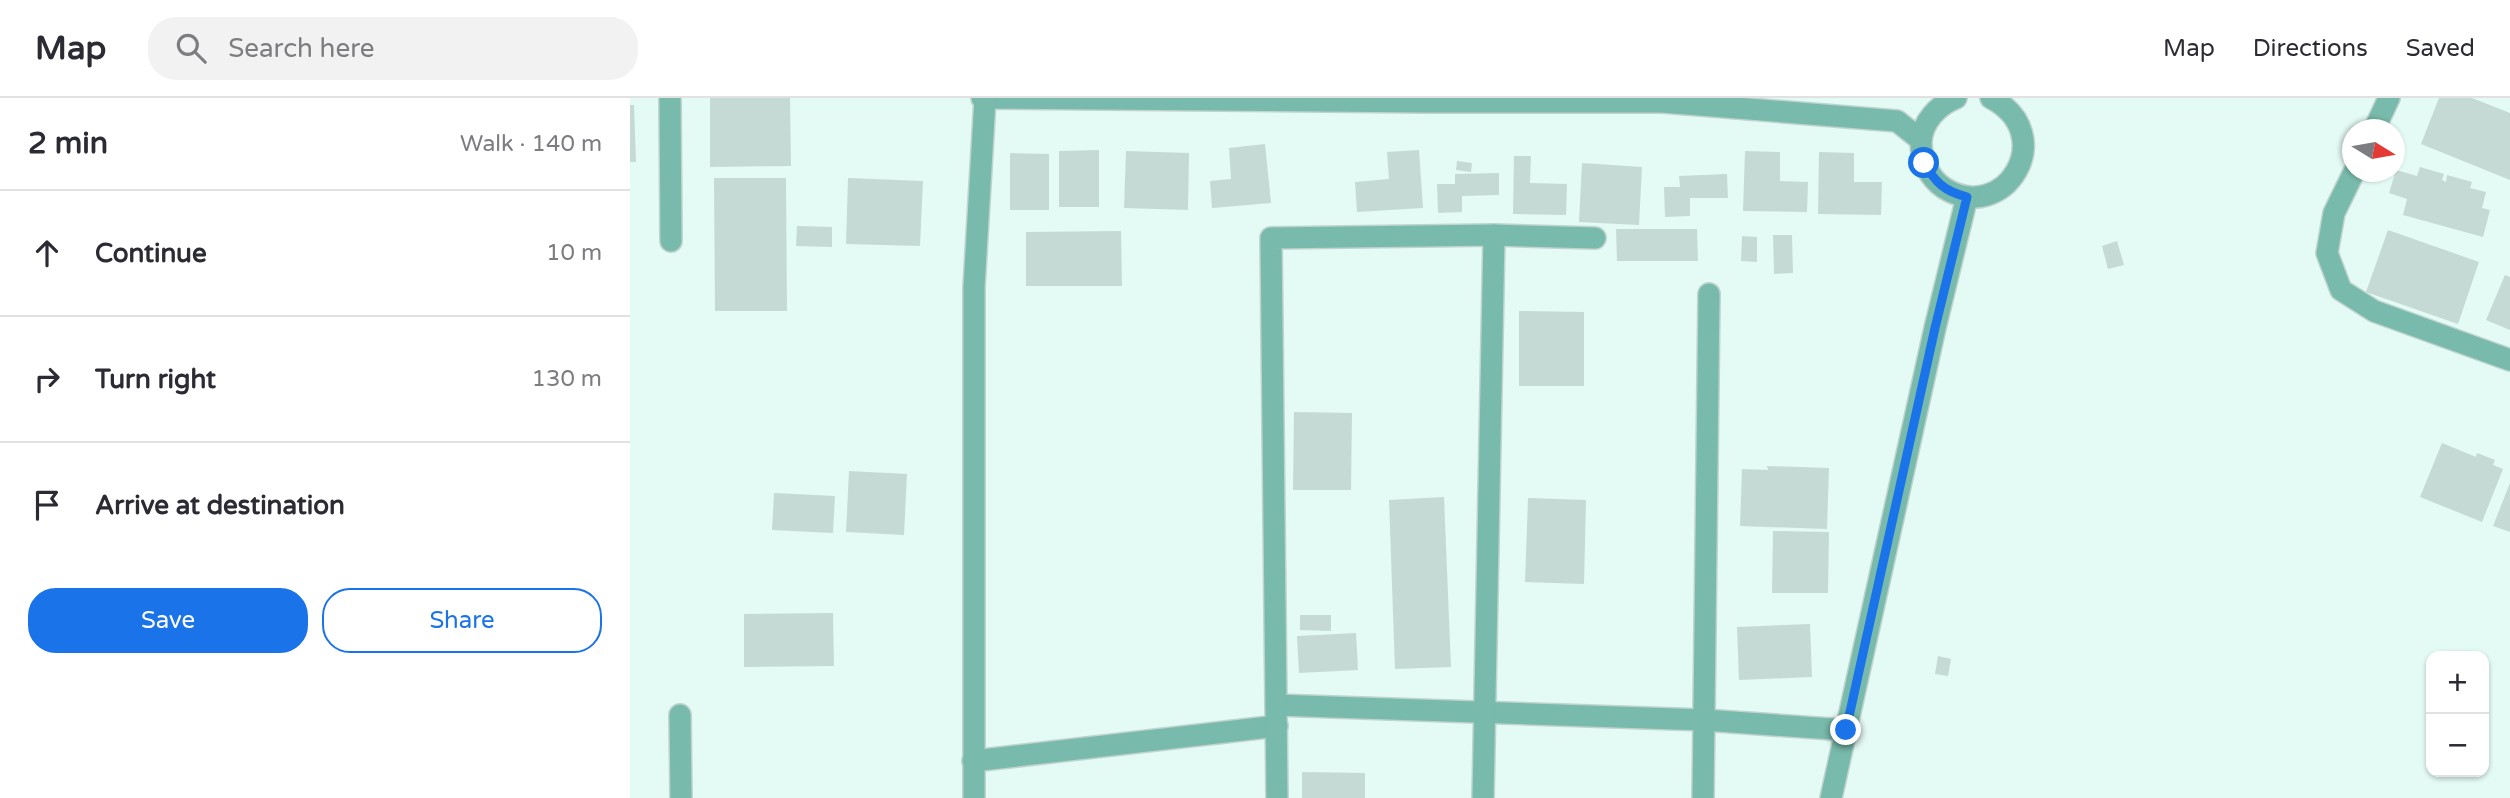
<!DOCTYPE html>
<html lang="en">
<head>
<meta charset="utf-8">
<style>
	body { margin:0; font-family:"Varela Round",sans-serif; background:#f2f2f3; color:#2b2b33 }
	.controls { position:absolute; right:21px; bottom:21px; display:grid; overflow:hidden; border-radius:14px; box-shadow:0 2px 5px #0004 }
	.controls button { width:63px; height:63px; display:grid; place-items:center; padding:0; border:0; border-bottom:2px solid #e1e1e2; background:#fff; color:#2b2b33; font:35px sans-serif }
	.compass { position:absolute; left:1712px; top:21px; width:63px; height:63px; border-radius:50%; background:#fff; box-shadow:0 2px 5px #0004; rotate:101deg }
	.stop { position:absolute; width:21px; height:21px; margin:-16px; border:5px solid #1a73e8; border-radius:50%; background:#fff }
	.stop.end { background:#1a73e8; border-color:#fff; box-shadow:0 2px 7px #0008 }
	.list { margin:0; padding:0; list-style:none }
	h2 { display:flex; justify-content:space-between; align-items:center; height:91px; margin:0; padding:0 28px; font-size:30px }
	h2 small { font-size:23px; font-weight:400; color:#7c7c81 }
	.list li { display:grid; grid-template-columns:46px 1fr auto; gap:21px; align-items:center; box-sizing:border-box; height:126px; padding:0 28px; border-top:2px solid #e1e1e2 }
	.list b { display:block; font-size:26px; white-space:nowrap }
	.list em { font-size:23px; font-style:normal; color:#7c7c81 }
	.actions { display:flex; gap:14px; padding:21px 28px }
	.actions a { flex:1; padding:16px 0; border:2px solid #1a73e8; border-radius:28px; text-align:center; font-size:24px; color:#1a73e8 }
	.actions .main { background:#1a73e8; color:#fff }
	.icon { flex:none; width:38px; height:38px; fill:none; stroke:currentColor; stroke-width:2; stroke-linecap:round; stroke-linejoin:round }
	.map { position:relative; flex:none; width:1880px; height:700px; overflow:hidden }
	header { display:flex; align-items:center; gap:42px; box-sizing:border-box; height:98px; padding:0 35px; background:#fff; border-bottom:2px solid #e1e1e2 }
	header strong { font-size:33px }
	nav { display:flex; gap:38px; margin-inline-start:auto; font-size:24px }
	.search { width:490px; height:63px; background:#f2f2f3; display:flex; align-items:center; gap:18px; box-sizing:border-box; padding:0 24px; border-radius:28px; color:#7c7c81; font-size:26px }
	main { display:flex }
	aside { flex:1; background:#fff }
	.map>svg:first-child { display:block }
	.building { fill:#c5dad5 }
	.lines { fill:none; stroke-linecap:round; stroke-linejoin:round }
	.minor-casing { stroke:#c0d3ce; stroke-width:24 }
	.minor { stroke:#78baab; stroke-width:21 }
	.route { stroke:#1a73e8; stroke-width:9 }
</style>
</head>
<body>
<header>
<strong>Map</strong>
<div class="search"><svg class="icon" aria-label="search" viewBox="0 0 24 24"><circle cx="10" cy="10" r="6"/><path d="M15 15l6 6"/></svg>Search here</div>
<nav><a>Map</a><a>Directions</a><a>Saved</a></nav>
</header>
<main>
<aside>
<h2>2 min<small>Walk · 140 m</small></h2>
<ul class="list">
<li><svg class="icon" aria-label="ahead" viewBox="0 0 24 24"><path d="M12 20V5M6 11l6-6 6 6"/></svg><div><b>Continue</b></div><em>10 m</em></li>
<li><svg class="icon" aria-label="right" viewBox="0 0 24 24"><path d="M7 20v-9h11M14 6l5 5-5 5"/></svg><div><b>Turn right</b></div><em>130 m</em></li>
<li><svg class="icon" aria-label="arrive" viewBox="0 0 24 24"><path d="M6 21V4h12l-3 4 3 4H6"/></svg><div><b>Arrive at destination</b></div></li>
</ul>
<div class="actions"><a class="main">Save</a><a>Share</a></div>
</aside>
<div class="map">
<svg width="1880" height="700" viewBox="0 0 1880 700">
	<rect width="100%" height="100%" fill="#e4faf4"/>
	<!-- building -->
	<g class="building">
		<polygon points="80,0 160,0 161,68 80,69"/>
		<polygon points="1809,0 1842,0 1880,15 1880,82 1791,46"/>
		<polygon points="0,7 4,7 6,64 0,64"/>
		<polygon points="635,46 641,105 582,110 580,83 601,81 599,50"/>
		<polygon points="469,52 469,109 429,109 429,53"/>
		<polygon points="789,52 793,110 727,114 725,84 759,81 757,54"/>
		<polygon points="496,53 559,55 558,112 494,110"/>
		<polygon points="1115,53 1150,54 1150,83 1178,84 1177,114 1113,113"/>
		<polygon points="1189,54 1224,55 1224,84 1252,84 1251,117 1188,116"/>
		<polygon points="380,55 419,56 419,112 380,112"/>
		<polygon points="884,58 901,58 900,85 937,86 936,117 883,116"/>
		<polygon points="827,63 842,65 841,74 826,72"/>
		<polygon points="952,65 1012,69 1009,127 949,124"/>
		<polygon points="1790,69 1814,76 1812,82 1816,84 1817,77 1842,84 1840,90 1856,94 1852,110 1860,112 1853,139 1773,117 1777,101 1759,95 1766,72 1787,78"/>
		<polygon points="869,75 869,97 832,98 832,114 808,115 807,86 825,86 825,76"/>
		<polygon points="1097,76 1098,100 1060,100 1060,118 1035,119 1034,89 1050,89 1049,78"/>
		<polygon points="84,80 156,80 157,213 85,213"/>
		<polygon points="218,80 293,83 290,148 216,146"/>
		<polygon points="167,128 202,129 202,149 166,148"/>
		<polygon points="986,131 1067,131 1068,163 987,163"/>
		<polygon points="1758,132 1849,164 1828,226 1736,194"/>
		<polygon points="491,133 492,188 396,188 396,134"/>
		<polygon points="1143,137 1162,137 1163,175 1144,176"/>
		<polygon points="1112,138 1127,139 1127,164 1111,163"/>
		<polygon points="1487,143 1494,167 1478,171 1472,148"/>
		<polygon points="1875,177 1880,179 1880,232 1856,222"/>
		<polygon points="889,213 954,214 954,288 889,288"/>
		<polygon points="664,314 722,315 721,392 663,392"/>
		<polygon points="1812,345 1846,359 1847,355 1865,362 1863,367 1873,371 1852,424 1790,399"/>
		<polygon points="1137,368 1199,370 1197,431 1110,428 1112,371 1138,372"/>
		<polygon points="219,373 277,376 274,437 216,434"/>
		<polygon points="1880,385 1880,434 1863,428"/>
		<polygon points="144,395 205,398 203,435 142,432"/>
		<polygon points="814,399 821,569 765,571 759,402"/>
		<polygon points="898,400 956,402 954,486 895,484"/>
		<polygon points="1143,433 1199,434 1198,495 1142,495"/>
		<polygon points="203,515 204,568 114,569 114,516"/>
		<polygon points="670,517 701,517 701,533 670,532"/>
		<polygon points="1180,526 1182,579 1109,582 1107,529"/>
		<polygon points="726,535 728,572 669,575 667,538"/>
		<polygon points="1308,558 1321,561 1318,578 1305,576"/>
		<polygon points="672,674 735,675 735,700 672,700"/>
	</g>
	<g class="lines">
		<!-- minor casing -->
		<g class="minor-casing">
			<g id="minor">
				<polyline points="40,0 41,143"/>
				<polyline points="352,0 797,4 1032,4 1267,23 1291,42"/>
				<path d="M 1326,0 C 1308,7 1292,24 1291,44 C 1291,62 1299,80 1314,90 C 1374,128 1431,37 1361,0"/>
				<polyline points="1744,32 1759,0"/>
				<polyline points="1724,74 1704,115 1697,155 1711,192 1744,213 1880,262"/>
				<polyline points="646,607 1074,622 1216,632"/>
				<polyline points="50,617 51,700"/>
				<polyline points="343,663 647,628"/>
				<polyline points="344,700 344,189 355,1"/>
				<polyline points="647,700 641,140 864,137 965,140"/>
				<polyline points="853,700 864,137"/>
				<polyline points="1073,700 1079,196"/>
				<polyline points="1201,700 1305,230 1337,99"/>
			</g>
		</g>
		<!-- minor -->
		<use href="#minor" class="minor"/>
	</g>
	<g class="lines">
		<!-- route -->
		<path class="route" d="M 1216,632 L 1305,230 L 1337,99 C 1314,93 1306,85 1294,65"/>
	</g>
</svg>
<div class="controls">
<button>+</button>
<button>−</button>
</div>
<svg class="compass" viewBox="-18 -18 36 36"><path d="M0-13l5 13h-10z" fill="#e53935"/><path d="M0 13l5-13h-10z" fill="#7c7c81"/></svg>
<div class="stop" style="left:1294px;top:65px"></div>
<div class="stop end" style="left:1216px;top:632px"></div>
</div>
</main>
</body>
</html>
